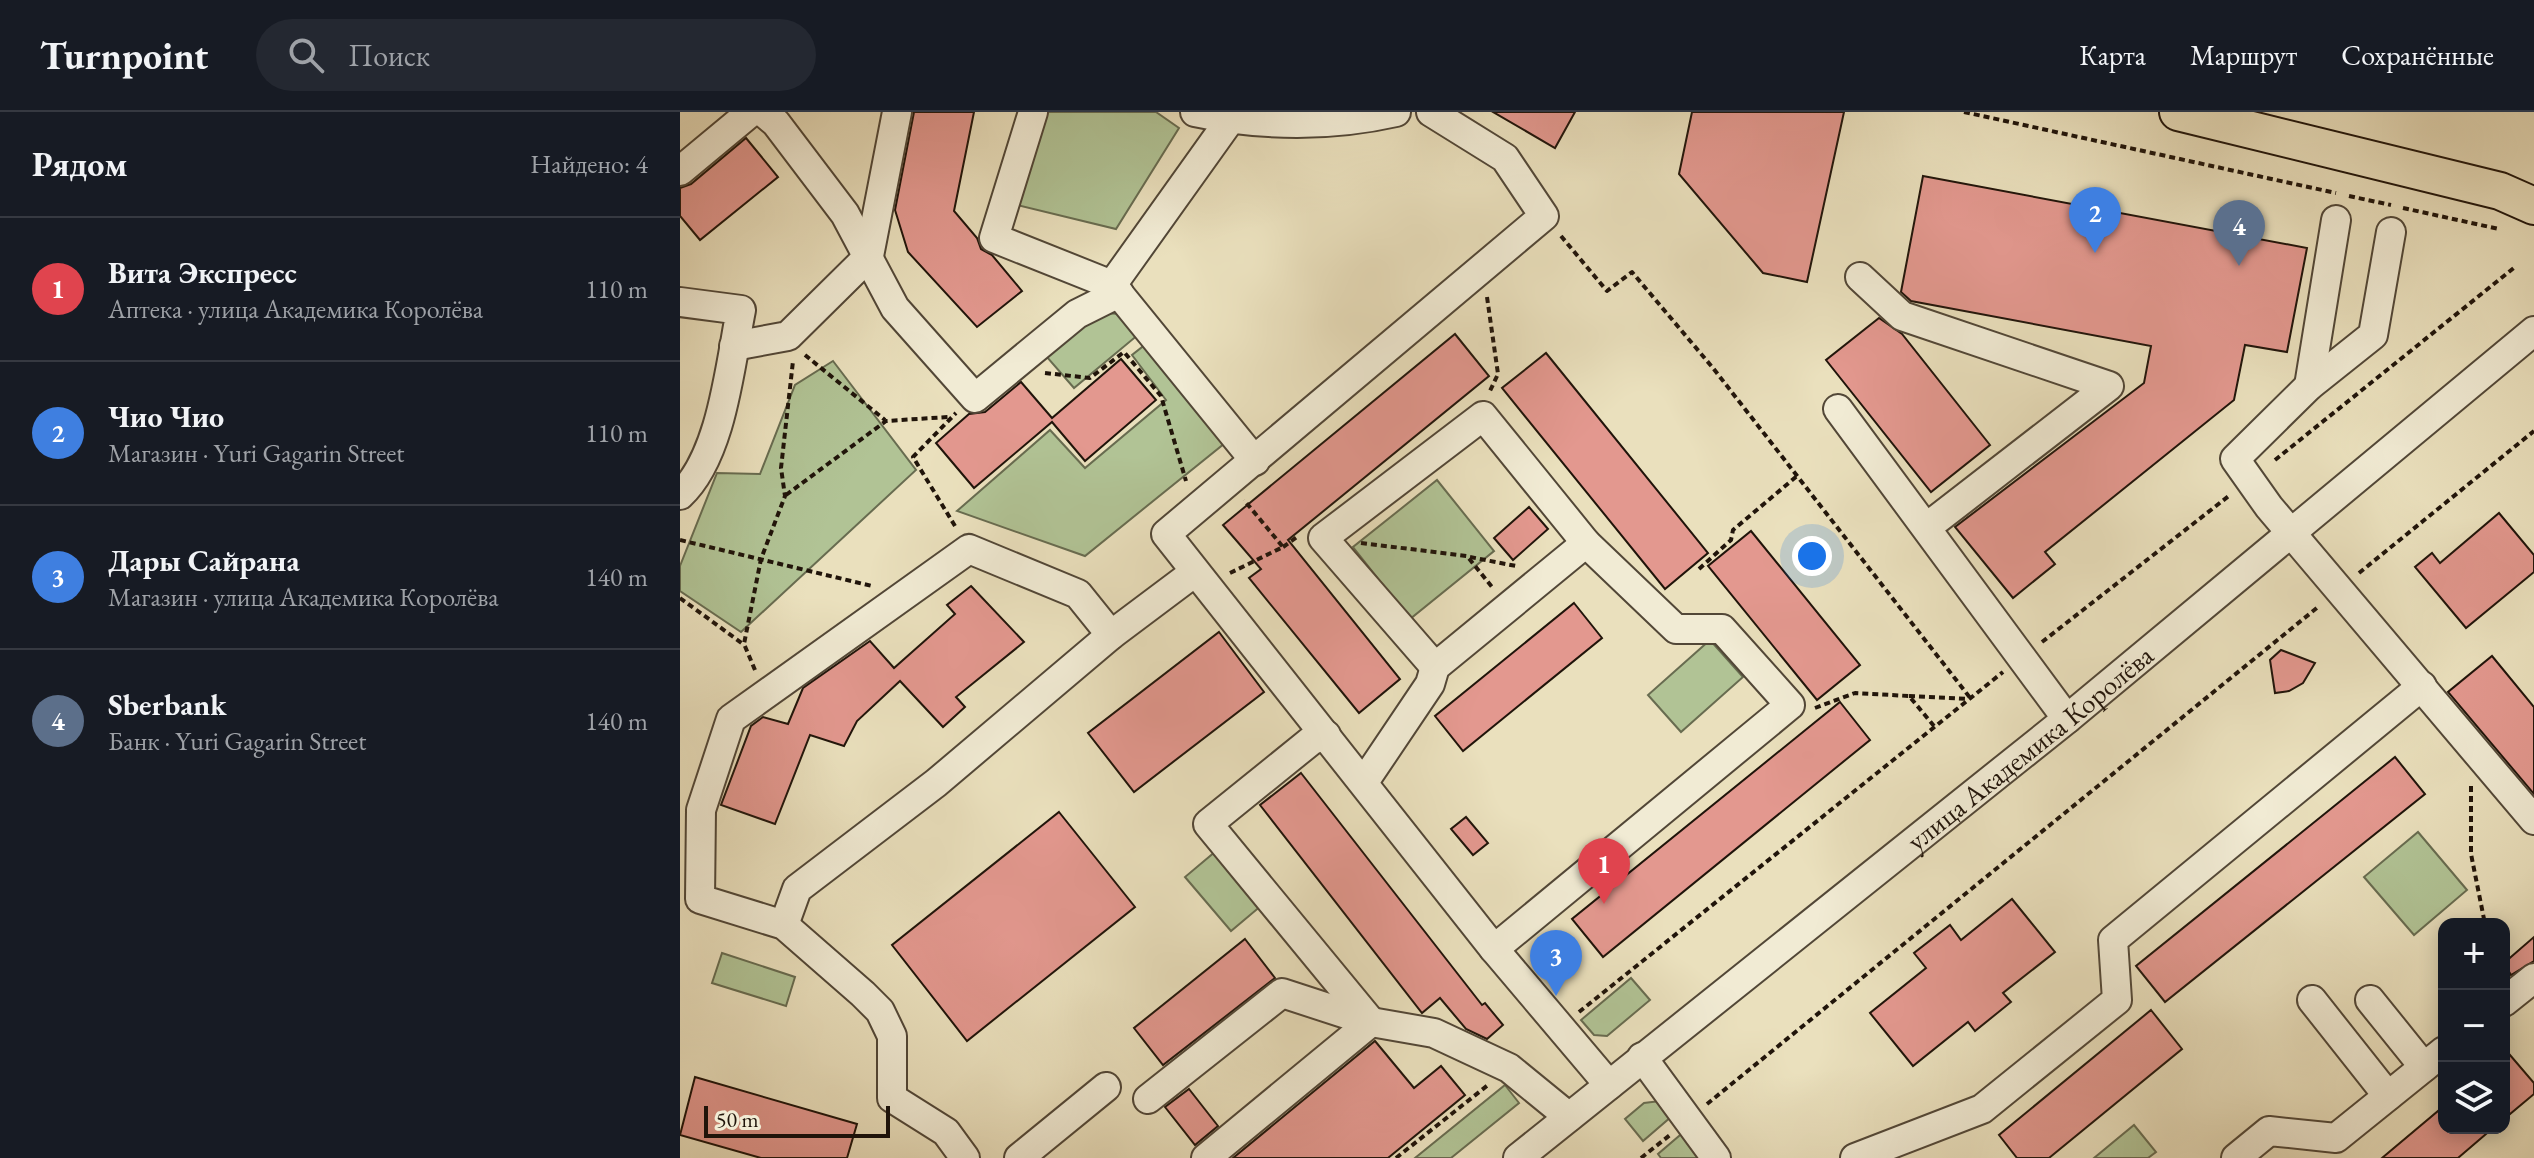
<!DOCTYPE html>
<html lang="ru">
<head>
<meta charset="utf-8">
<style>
	body { margin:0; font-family:"EB Garamond",serif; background:#242831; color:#f1f3f6 }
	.controls { position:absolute; right:24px; bottom:24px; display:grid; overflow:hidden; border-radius:16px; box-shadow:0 4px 20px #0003 }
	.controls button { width:72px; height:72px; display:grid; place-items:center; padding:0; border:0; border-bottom:2px solid #363941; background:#171b24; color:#f1f3f6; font:40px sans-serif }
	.scale { position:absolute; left:24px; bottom:20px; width:186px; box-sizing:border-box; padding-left:8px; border:4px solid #20140a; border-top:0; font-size:22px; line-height:28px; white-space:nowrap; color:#20140a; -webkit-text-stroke:6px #f1ebd4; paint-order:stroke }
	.you { position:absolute; left:1132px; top:444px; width:28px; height:28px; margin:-20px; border:6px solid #fff; border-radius:50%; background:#1a73e8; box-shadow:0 0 0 12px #1a73e833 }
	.badge { display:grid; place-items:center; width:52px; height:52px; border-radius:50%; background:#c59692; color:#fff; font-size:26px; font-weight:700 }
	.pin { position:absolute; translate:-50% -66px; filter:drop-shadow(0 2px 4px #0008) }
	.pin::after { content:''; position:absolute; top:42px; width:28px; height:24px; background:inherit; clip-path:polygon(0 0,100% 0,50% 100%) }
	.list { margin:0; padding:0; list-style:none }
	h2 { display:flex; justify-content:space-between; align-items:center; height:104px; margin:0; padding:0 32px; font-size:34px }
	h2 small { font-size:26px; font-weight:400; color:#9ea1a6 }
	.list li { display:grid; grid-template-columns:52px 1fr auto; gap:24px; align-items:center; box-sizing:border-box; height:144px; padding:0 32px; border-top:2px solid #363941 }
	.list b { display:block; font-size:30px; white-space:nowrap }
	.list p { margin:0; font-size:26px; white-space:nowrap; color:#9ea1a6 }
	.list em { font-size:26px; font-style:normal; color:#9ea1a6 }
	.icon { flex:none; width:44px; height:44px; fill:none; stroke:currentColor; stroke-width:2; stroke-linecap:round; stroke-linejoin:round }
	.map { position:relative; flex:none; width:1854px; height:1046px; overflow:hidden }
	header { display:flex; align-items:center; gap:48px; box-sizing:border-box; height:112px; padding:0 40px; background:#171b24; border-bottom:2px solid #363941 }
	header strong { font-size:38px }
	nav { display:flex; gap:44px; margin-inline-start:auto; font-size:28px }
	.search { width:560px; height:72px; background:#242831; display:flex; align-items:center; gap:20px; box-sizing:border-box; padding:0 28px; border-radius:44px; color:#9ea1a6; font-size:30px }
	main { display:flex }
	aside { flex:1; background:#171b24 }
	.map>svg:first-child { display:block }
	.green { fill:#b1c395; stroke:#686c50; stroke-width:2 }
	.building { fill:#e3988f; stroke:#20140a; stroke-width:2 }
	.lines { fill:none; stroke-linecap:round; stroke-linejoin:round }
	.minor-casing { stroke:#524737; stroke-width:32 }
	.major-casing { stroke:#20140a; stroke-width:40 }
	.path { stroke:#20140a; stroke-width:4; stroke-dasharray:6 4; stroke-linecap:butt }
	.minor { stroke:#f1ebd4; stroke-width:28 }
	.major { stroke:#eae0bd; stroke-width:36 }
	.labels { text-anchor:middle; stroke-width:6; stroke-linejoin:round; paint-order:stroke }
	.street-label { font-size:28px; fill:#20140a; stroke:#f1ebd4 }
</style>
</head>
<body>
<header>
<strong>Turnpoint</strong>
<div class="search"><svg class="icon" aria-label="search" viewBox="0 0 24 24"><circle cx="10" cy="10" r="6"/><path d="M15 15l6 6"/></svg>Поиск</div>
<nav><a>Карта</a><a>Маршрут</a><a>Сохранённые</a></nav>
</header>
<main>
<aside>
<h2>Рядом<small>Найдено: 4</small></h2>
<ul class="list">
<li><span class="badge" style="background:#e0444e">1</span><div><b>Вита Экспресс</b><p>Аптека · улица Академика Королёва</p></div><em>110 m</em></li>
<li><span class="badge" style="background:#3f7fe0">2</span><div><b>Чио Чио</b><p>Магазин · Yuri Gagarin Street</p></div><em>110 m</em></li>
<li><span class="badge" style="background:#3f7fe0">3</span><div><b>Дары Сайрана</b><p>Магазин · улица Академика Королёва</p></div><em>140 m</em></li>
<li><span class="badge" style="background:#5c6f8a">4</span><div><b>Sberbank</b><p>Банк · Yuri Gagarin Street</p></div><em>140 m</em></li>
</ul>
</aside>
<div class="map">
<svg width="1854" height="1046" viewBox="0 0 1854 1046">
	<rect width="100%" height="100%" fill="#eae0bd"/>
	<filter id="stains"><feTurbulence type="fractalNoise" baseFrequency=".0025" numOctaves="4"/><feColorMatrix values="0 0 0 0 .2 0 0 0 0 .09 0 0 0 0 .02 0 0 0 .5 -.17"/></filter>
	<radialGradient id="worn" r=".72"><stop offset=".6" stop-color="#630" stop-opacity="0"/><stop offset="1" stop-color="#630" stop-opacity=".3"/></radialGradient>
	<!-- green -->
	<g class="green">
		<polygon points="364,0 476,0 499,16 436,117 333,92"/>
		<polygon points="422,201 442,202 459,222 394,276 366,244"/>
		<polygon points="466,232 545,331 405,444 277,399 370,318 405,356 486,288 452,243"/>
		<polygon points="153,249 236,358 61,520 0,479 0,454 37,361 80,362 115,273"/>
		<polygon points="757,368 814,439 730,507 673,435"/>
		<polygon points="1030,528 1063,565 1001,620 968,583"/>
		<polygon points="1738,720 1787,778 1734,823 1684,765"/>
		<polygon points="542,734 588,788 551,819 505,765"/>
		<polygon points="42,841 115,865 106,894 32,871"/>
		<polygon points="951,866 970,888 927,924 914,923 901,908"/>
		<polygon points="825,973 839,991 771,1046 735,1046"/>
		<polygon points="980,989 992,1004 963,1029 945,1007 964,991"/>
		<polygon points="1454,1013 1476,1040 1468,1046 1414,1046"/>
		<polygon points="1006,1018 1026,1046 981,1046 978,1042"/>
	</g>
	<!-- building -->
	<g class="building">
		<polygon points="234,0 294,0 274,99 297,126 301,137 312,143 342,179 297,215 228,140 215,98"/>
		<polygon points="813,0 895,0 875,36"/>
		<polygon points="1012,0 1164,0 1127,170 1083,161 999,62"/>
		<polygon points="66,26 98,65 20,128 0,104 0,76 11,72"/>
		<polygon points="1243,64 1627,136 1607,240 1565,233 1554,288 1365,440 1375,452 1333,486 1275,415 1464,271 1471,234 1231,189 1221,180"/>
		<polygon points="1199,206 1222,222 1310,333 1251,380 1146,248"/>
		<polygon points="775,222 809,264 608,428 720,567 679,601 569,466 581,457 543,413"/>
		<polygon points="866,241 1028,441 985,477 822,276"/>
		<polygon points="441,247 476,288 405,349 372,310 294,376 256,331 289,302 305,300 341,270 372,306"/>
		<polygon points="849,395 868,417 833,448 814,426"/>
		<polygon points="1819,401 1854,443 1854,460 1786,516 1735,455 1752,441 1760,451"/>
		<polygon points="1071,419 1180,553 1137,588 1028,454"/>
		<polygon points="291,474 344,530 276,585 285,595 263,615 220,569 177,609 164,634 130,623 95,712 41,693 71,614 83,605 108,612 123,576 190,529 214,556 275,502 267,493"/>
		<polygon points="894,491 922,526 783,639 755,604"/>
		<polygon points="539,520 584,580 454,680 408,621"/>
		<polygon points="1601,538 1635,551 1623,571 1609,579 1595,581 1590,548"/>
		<polygon points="1812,544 1854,595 1854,682 1768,580"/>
		<polygon points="1160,590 1190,628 923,845 892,807"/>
		<polygon points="1715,645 1745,682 1485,890 1456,854"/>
		<polygon points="621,661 802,893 805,891 823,913 807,927 786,917 760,886 742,901 580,693"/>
		<polygon points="379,700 455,795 287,929 212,833"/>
		<polygon points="786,705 808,731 793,743 771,717"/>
		<polygon points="1332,787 1375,840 1323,881 1331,890 1295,919 1288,910 1233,954 1190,901 1246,856 1234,841 1270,813 1281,828"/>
		<polygon points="1854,825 1854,849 1831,863 1824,851"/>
		<polygon points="565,827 595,866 483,953 454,916"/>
		<polygon points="1471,898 1502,937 1369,1046 1337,1046 1319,1023"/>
		<polygon points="695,929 734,976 761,954 785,983 708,1046 553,1046"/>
		<polygon points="1824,936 1854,971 1854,982 1824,1007"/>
		<polygon points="15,965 177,1012 167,1046 81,1046 0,1023"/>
		<polygon points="509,977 538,1014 515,1033 485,995"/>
		<polygon points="1764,994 1764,1016 1813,1016 1778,1046 1702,1046"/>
	</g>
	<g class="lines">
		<!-- minor casing -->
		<g class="minor-casing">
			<g id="minor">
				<polyline points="83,0 96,11 165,102 215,196 295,286 397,202 439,181"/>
				<polyline points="353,0 314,126 432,173 575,349"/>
				<path d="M 515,0 C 581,14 650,15 716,0"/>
				<polyline points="751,0 825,46 864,104 486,422 814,837 929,973"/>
				<polyline points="0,59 71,0"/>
				<polyline points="1711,120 1693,223 1629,274 1555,347 1589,395 1854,708"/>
				<polyline points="1180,165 1222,204 1429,274 1247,415"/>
				<polyline points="432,173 552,5"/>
				<path d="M 0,190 L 61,198 C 50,253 42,344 0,383"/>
				<polyline points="54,234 108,224 189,144 217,0"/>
				<polyline points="1629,274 1656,108"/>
				<polyline points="1158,297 1387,607"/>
				<polyline points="755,555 643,426 803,304 906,431"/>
				<polyline points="684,670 750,572 755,555 906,431 996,517 1042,517 1110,593 814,837"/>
				<polyline points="104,813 117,777 256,671 431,523 515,460"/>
				<polyline points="1632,888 1708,984"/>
				<polyline points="1690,888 1744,955"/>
				<polyline points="1824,890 1854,866"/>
				<polyline points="962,945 1036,1046"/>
				<polyline points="468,987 602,881 691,910 754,921 829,956 889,1005"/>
				<polyline points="285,1046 266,1020 212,986 212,924 200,899 183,882 104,813 20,787 21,698 51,607 289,437 398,482 431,523"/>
				<polyline points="339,1046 426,975"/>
				<polyline points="526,1046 691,910 528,712 632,628 646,623"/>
				<path id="s1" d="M 838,1046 L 1387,607 L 1854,219"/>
				<polyline points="1175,1046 1302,997 1437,888 1433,828 1742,574"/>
				<polyline points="1556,1046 1589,1019 1656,1026 1764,939"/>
			</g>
		</g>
		<!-- major casing -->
		<g class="major-casing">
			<polyline id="major" points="1498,0 1820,79 1854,94"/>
		</g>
		<!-- path -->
		<g class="path">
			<polyline points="1284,0 1656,81"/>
			<polyline points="1669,84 1711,93"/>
			<polyline points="1723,96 1819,117"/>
			<polyline points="881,124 927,179 952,160 1033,256 1291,587"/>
			<polyline points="807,185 818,262 809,281"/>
			<polyline points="125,243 205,308"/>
			<polyline points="365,261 410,266 444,240 481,284 506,369"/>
			<polyline points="1595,348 1835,155"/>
			<polyline points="106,383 206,309 268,305"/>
			<polyline points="275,414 233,345 276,301"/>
			<polyline points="0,428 192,474"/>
			<polyline points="681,431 787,444 812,475"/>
			<polyline points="603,435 617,425"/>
			<polyline points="790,445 836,454"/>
			<polyline points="1019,457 1051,428 1053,418 1117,364"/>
			<polyline points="550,461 603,435 564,388"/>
			<polyline points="1679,461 1854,319"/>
			<polyline points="0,486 63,532"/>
			<polyline points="1362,530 1550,383"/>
			<polyline points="75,558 64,532 81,447 105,384 101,356 113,249"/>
			<polyline points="1229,584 1288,587"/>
			<polyline points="1135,596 1175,581 1229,584 1254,614"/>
			<polyline points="1791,674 1791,742 1805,812"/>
			<polyline points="899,900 1323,560"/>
			<polyline points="1027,992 1638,495"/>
			<polyline points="716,1046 808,973"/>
			<polyline points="961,1046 990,1023"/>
		</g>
		<!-- minor -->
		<use href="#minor" class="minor"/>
		<!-- major -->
		<use href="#major" class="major"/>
	</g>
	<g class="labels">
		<!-- street labels -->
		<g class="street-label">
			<text dy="10" stroke="none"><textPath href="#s1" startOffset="656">улица Академика Королёва</textPath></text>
		</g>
	</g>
	<rect width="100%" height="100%" filter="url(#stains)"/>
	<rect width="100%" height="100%" fill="url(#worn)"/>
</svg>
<div class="controls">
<button>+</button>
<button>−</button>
<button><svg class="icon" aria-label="layers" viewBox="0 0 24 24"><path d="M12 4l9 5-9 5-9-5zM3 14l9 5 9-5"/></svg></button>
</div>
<div class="scale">50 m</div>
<div class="you"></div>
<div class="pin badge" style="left:924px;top:792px;background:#e0444e">1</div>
<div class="pin badge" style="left:1415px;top:141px;background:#3f7fe0">2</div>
<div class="pin badge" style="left:876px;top:884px;background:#3f7fe0">3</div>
<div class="pin badge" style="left:1559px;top:154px;background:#5c6f8a">4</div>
</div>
</main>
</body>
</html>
